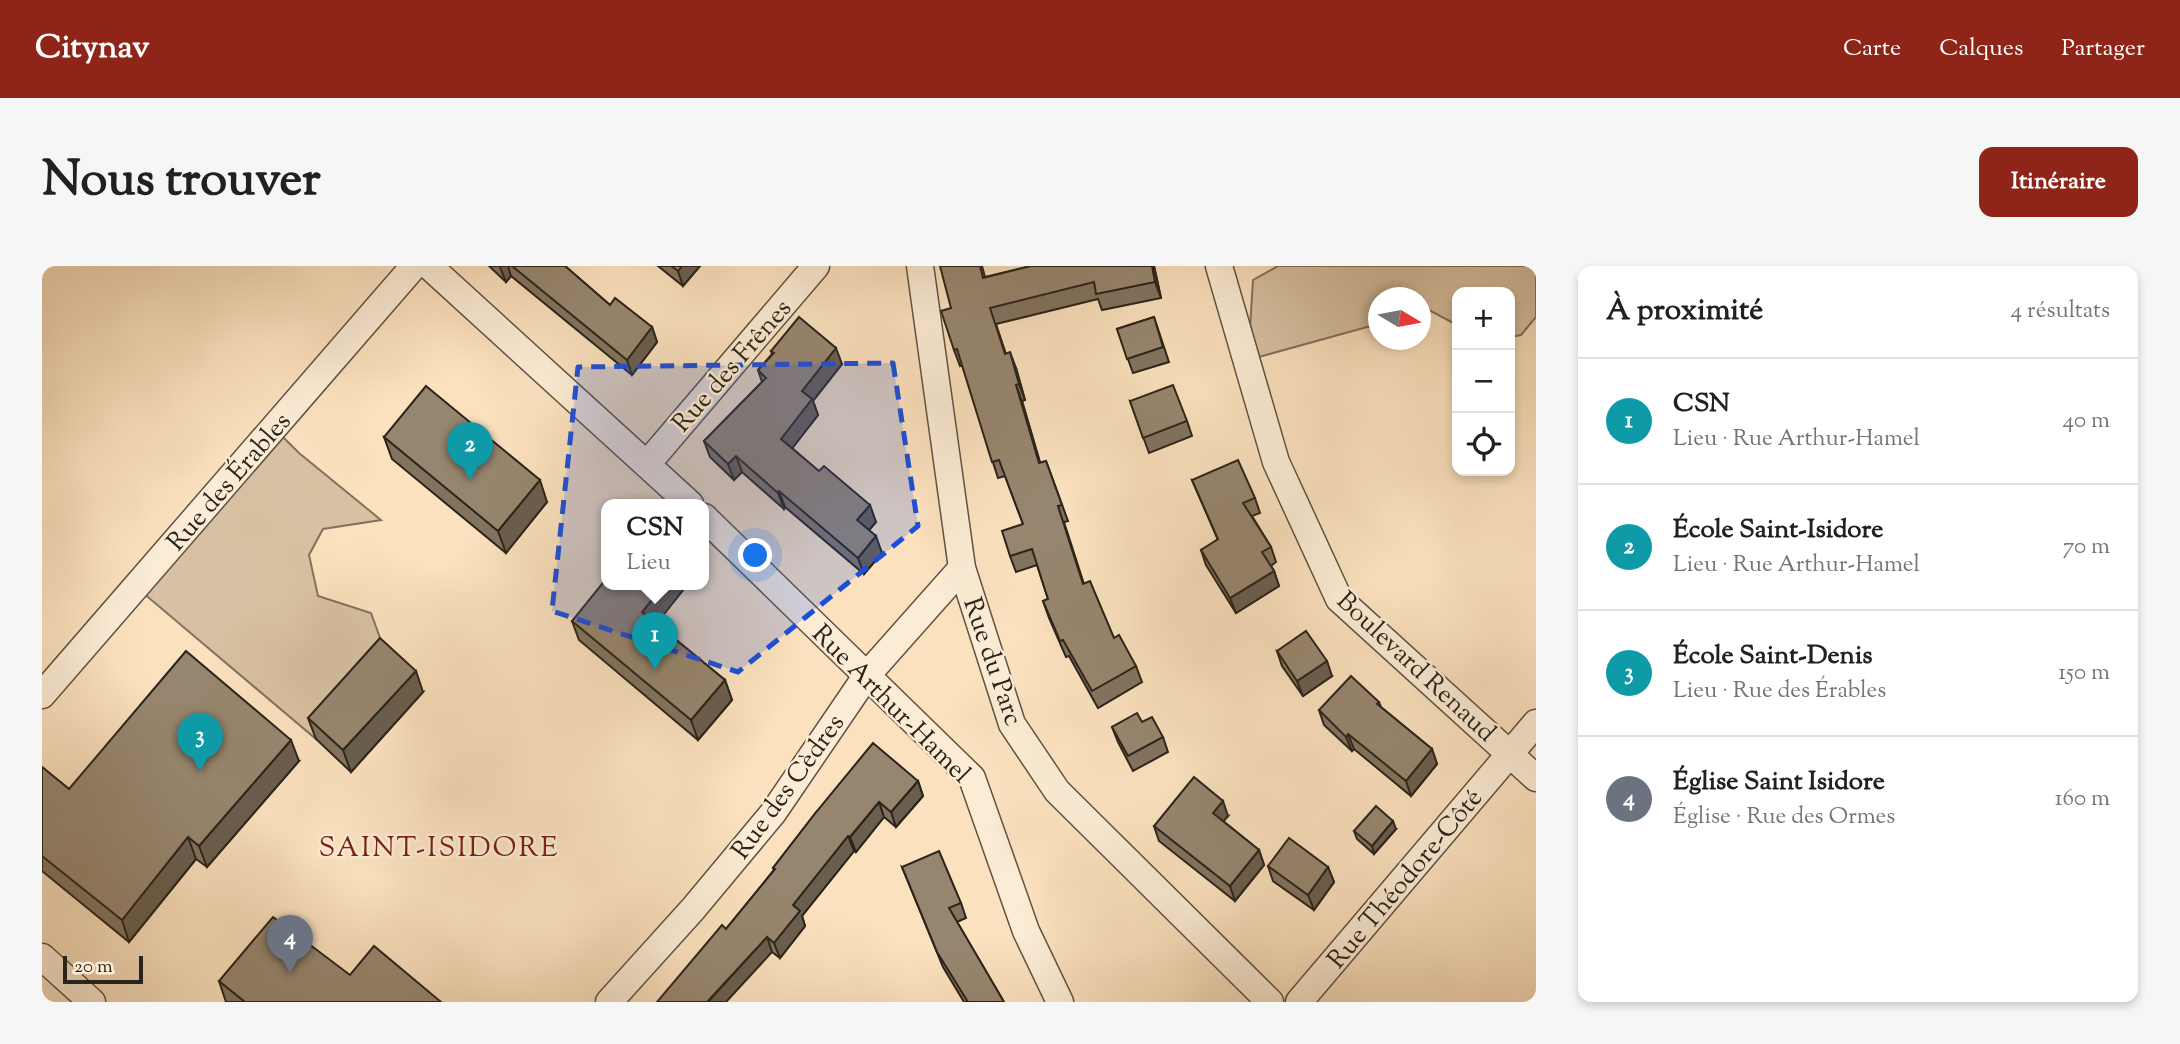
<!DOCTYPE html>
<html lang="fr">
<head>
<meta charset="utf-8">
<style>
	body { margin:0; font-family:"Sorts Mill Goudy",serif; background:#f6f6f6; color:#202124 }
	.controls { position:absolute; right:21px; top:21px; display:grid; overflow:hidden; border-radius:14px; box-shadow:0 4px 10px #0003 }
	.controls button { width:63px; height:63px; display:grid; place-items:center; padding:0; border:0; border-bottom:2px solid #e0e0e0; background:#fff; color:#202124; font:35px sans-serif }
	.compass { position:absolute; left:1326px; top:21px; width:63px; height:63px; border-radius:50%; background:#fff; box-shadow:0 4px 10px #0003; rotate:100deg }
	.scale { position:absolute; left:21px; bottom:18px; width:80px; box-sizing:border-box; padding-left:7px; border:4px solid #2b241a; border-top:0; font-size:19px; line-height:24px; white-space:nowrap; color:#2b241a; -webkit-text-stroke:5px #fcecd5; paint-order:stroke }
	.you { position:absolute; left:714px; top:290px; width:24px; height:24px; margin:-18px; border:5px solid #fff; border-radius:50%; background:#1a73e8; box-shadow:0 0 0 10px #1a73e833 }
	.badge { display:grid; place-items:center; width:46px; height:46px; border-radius:50%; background:#8f2418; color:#fff; font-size:23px; font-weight:700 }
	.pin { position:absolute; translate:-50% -58px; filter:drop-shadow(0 2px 4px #0008) }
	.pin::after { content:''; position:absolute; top:37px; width:24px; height:21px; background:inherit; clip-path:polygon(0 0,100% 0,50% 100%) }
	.popup { position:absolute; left:559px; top:233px; width:108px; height:91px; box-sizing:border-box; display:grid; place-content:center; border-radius:14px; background:#fff; filter:drop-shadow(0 2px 5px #0005); font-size:23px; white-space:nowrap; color:#757577 }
	.popup b { font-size:26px; color:#202124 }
	.popup::after { content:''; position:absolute; left:50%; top:100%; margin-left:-14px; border:14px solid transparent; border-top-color:#fff }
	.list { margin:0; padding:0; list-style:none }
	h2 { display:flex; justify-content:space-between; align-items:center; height:91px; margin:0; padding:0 28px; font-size:30px }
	h2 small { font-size:23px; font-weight:400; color:#757577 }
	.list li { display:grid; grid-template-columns:46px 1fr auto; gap:21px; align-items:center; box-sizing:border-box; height:126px; padding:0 28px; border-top:2px solid #e0e0e0 }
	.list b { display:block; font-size:26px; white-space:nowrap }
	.list p { margin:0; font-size:23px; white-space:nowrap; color:#757577 }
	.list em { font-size:23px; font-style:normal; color:#757577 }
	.icon { flex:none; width:38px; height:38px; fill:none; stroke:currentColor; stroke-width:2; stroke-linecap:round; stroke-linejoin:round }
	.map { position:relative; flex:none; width:1494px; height:736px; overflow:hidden; border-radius:14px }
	header { display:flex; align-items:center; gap:42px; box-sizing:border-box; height:98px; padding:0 35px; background:#8f2418; color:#fff }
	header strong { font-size:33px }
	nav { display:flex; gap:38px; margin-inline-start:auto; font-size:24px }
	.intro { display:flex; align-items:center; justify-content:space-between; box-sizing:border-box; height:168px; padding:0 42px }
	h1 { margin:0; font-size:49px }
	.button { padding:18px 32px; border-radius:14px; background:#8f2418; color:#fff; font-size:24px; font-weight:700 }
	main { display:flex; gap:42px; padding:0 42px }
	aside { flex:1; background:#fff; border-radius:14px; box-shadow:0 4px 10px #0003 }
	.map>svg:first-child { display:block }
	.green { fill:#d8c1a2; stroke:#82725e; stroke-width:2 }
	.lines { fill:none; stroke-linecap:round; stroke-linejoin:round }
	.minor-casing { stroke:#5f5343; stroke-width:29 }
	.minor { stroke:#fcecd5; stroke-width:26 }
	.wall { fill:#82735f; stroke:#2b241a; stroke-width:2 }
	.shaded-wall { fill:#6a5e4e; stroke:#2b241a; stroke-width:2 }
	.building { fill:#97866f; stroke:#2b241a; stroke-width:2 }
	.marked { fill:#1d4ed8; fill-opacity:0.2; stroke:#1d4ed8; stroke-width:5; stroke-dasharray:14 9; stroke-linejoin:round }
	.labels { text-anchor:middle; stroke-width:5; stroke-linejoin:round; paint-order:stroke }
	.street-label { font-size:26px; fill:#2b241a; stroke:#fcecd5 }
	.neighbourhood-label { font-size:28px; letter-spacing:2px; fill:#7a1f14; stroke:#fcecd5 }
</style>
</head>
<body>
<header>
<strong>Citynav</strong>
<nav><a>Carte</a><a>Calques</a><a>Partager</a></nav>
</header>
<div class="intro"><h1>Nous trouver</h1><a class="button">Itinéraire</a></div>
<main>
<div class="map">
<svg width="1494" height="736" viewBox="0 0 1494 736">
	<rect width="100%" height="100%" fill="#fbe1be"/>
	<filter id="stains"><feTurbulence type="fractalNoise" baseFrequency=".00286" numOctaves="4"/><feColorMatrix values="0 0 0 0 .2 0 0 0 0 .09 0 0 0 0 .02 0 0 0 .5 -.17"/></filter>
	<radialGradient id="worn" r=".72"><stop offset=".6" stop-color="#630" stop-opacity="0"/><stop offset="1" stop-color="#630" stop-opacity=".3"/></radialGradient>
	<!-- green -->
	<g class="green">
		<polygon points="1236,0 1494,0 1494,51 1479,69 1468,71 1468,26 1415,26 1415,59 1387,44 1379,46 1378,32 1336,32 1336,58 1206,94 1211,14"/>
		<polygon points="232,162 257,187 339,254 281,263 267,289 276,330 329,347 346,394 274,473 94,321"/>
	</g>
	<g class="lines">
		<!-- minor casing -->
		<g class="minor-casing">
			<g id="minor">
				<polyline points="387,0 648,238"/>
				<polyline points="878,0 920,302 970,458 1015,525 1228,736"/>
				<polyline points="1177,0 1234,196 1297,333 1494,512"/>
				<polyline points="605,198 774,0"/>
				<polyline points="662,251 930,512 984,665 1018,736"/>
				<polyline points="0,429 372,0"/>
				<polyline points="0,691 50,736"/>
				<polyline points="567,736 651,643 731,547 825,409 920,302"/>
				<polyline points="1257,736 1494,457"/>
			</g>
		</g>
		<!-- minor -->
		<use href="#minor" class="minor"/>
	</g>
	<!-- wall -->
	<g class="wall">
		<polygon points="447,0 523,0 568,39 610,61 615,76 590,109 469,10 464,16"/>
		<polygon points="616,0 658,0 641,20"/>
		<polygon points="940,0 943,11 989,0 1112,0 1119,32 1060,44 1056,33 954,58 964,88 974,102 983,134 980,135 998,197 1004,195 1026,255 1022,256 1042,318 1072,372 1094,400 1100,416 1056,442 1027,390 1024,391 1007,352 1001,335 1006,333 995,299 974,306 968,290 981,258 963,210 956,212 920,99 918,100 912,84 909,42"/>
		<polygon points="1112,51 1127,96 1091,107 1075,63"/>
		<polygon points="729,85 800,98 771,135 776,149 750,182 834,256 827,264 840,287 822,308 743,241 742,243 700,206 692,214 668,191 662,175 720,116 716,104 730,88"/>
		<polygon points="1088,135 1145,155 1150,170 1107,187"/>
		<polygon points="342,171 505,236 464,287 350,193"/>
		<polygon points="1150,214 1213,232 1218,247 1210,250 1229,281 1234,296 1229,300 1232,305 1237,320 1194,347 1164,299 1159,284 1176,274"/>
		<polygon points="641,324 614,357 683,414 690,434 656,474 537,374 530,355"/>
		<polygon points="1235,385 1290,410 1261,430 1240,400"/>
		<polygon points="381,426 309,506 274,473 266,452"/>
		<polygon points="1337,436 1339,441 1390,483 1395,498 1369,530 1312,483 1310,485 1282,459 1277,444"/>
		<polygon points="1100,456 1121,471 1126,486 1091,505 1076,476 1070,461"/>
		<polygon points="257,495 165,601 154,593 87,676 0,605 0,501 27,523"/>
		<polygon points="876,515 881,530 854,561 842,551 814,586 812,585 760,650 763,660 738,692 730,686 684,663 732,604 731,602 775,545"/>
		<polygon points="1186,550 1181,555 1217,584 1222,599 1193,635 1117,575 1112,560"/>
		<polygon points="1354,563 1332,588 1315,573 1312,565"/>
		<polygon points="1226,600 1286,601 1292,616 1272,644 1231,615"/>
		<polygon points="860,601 919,637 924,652 915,656 962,736 922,736 901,701"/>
		<polygon points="308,709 399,736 184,736 177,715"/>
	</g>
	<!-- shaded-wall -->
	<g class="shaded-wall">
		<polygon points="459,0 466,0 469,10 464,16 458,1"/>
		<polygon points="640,0 658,0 641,20 636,5"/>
		<polygon points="1110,0 1112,0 1119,32 1113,16"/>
		<polygon points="610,61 615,76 590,109 585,94"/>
		<polygon points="794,82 800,98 771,135 776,149 745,189 739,173 760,125"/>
		<polygon points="968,86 974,102 983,134 977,118"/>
		<polygon points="974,119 980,135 1003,213 997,197"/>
		<polygon points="694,190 700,206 692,214 686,198"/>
		<polygon points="498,214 505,236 464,287 456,265"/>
		<polygon points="737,225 743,241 742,243 736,227"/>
		<polygon points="828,239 834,256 821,271 815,254"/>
		<polygon points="834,270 840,287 822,308 816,292"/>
		<polygon points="1232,305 1237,320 1194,347 1188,332"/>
		<polygon points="623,318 639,318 641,324 608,366 600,346"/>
		<polygon points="1285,395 1290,410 1261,430 1255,415"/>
		<polygon points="374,405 381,426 309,506 301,484"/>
		<polygon points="683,414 690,434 656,474 649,454"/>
		<polygon points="1306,468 1312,483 1310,485 1304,471"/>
		<polygon points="249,474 257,495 165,601 157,580"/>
		<polygon points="1390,483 1395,498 1369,530 1364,515"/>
		<polygon points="876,515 881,530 854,561 849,546"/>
		<polygon points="1181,535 1186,550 1176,562 1171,547"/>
		<polygon points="837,536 842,551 814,586 808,571"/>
		<polygon points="1351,555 1354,563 1332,588 1330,580"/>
		<polygon points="806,570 812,585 760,650 763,660 738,692 732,677 751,639"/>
		<polygon points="146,571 154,593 87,676 80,654"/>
		<polygon points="1217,584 1222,599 1193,635 1188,620"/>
		<polygon points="1286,601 1292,616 1272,644 1266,629"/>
		<polygon points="725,671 730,686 684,736 666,736"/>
	</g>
	<!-- building -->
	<g class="building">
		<polygon points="470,0 523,0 568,39 573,32 610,61 585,94"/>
		<polygon points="629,0 640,0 636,5"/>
		<polygon points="898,0 938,0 941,12 989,0 1110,0 1113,16 1054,28 1052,16 948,42 963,88 968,86 977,118 974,119 997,197 1004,195 1020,239 1016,240 1041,318 1048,315 1072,372 1077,369 1094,400 1050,425 1021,374 1018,375 1001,335 1006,333 990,283 968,290 960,265 981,258 957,194 950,196 915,83 912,84 899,45 909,42"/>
		<polygon points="757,51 794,82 760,125 770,133 739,173 777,205 782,200 828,239 815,254 834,270 816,292 737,225 736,227 694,190 686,198 662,175 724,112 716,104 732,87 729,85"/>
		<polygon points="1112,51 1121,81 1085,93 1075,63"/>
		<polygon points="1131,119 1145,155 1101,172 1088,135"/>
		<polygon points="384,120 498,214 456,265 342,171"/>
		<polygon points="1196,194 1213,232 1201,237 1229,281 1220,286 1232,305 1188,332 1159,284 1176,273 1150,214"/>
		<polygon points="564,313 564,318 623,318 600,346 683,414 649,454 530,355"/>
		<polygon points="1264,365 1285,395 1255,415 1235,385"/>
		<polygon points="338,372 374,405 301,484 266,452"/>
		<polygon points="144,385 249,474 157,580 146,571 80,654 0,590 0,501 27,523"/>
		<polygon points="1309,410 1337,436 1335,438 1390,483 1364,515 1306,468 1304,471 1277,444"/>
		<polygon points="1095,447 1100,456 1110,451 1121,471 1086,490 1070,461"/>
		<polygon points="831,477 876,515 849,546 837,536 808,571 806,570 751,639 758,645 732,677 725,671 666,735 667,736 615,736 680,659 684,663 733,603 731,602 775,545"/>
		<polygon points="1152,511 1181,535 1171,547 1217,584 1188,620 1112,560"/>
		<polygon points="1334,540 1351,555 1330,580 1312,565"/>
		<polygon points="1247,572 1286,601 1266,629 1226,600"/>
		<polygon points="897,585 919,637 907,642 962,736 926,736 895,686 860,601"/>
		<polygon points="231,651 308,709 332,680 399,736 203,736 177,715"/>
	</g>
	<!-- marked area -->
	<path class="marked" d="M 851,97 L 876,260 L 696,406 L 510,345 L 536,101 Z"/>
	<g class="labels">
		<!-- street labels -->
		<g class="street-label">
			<text transform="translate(689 99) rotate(-49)" y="9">Rue des Frênes</text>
			<text transform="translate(186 215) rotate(-49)" y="9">Rue des Érables</text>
			<text transform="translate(952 395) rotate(71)" y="9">Rue du Parc</text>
			<text transform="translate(1375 400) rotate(43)" y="9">Boulevard Renaud</text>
			<text transform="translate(850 437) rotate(45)" y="9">Rue Arthur-Hamel</text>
			<text transform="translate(745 520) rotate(-54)" y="9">Rue des Cèdres</text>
			<text transform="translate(1362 612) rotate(-50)" y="9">Rue Théodore-Côté</text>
		</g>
		<!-- neighbourhood labels -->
		<g class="neighbourhood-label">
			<text x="397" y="590">SAINT-ISIDORE</text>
		</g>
	</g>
	<rect width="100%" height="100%" filter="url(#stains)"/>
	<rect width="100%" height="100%" fill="url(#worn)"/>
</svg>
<div class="controls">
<button>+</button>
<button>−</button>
<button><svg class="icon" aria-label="locate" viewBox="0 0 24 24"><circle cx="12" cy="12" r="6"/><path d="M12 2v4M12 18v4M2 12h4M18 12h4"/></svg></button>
</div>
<svg class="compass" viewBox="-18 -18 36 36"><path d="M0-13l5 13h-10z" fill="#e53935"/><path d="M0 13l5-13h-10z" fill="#757577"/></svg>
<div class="scale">20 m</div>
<div class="you"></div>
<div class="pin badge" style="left:613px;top:404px;background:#0f9aa8">1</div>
<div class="popup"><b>CSN</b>Lieu</div>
<div class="pin badge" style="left:428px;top:214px;background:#0f9aa8">2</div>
<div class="pin badge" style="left:158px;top:505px;background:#0f9aa8">3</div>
<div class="pin badge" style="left:248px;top:707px;background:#6b7280">4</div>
</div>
<aside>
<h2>À proximité<small>4 résultats</small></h2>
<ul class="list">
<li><span class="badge" style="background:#0f9aa8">1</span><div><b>CSN</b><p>Lieu · Rue Arthur-Hamel</p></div><em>40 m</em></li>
<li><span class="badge" style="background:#0f9aa8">2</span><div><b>École Saint-Isidore</b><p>Lieu · Rue Arthur-Hamel</p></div><em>70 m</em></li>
<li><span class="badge" style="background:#0f9aa8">3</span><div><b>École Saint-Denis</b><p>Lieu · Rue des Érables</p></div><em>150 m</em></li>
<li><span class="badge" style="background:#6b7280">4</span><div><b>Église Saint Isidore</b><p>Église · Rue des Ormes</p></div><em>160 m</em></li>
</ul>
</aside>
</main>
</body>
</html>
